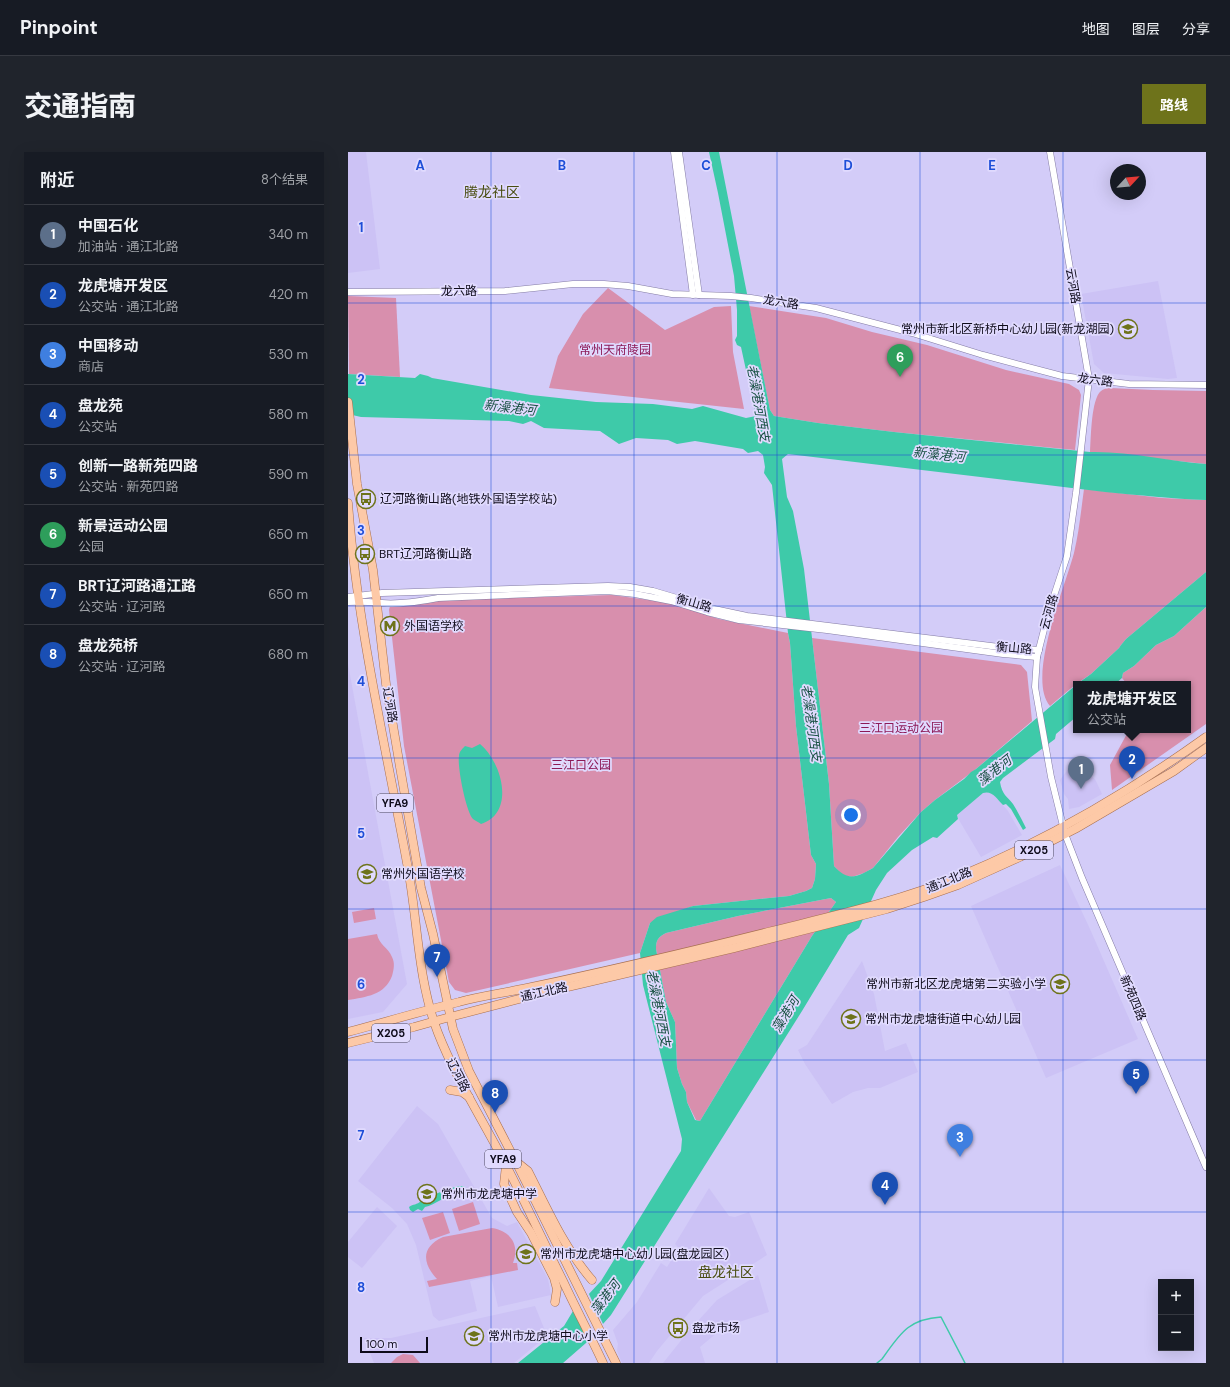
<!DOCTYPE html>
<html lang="zh">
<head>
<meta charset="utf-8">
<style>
	body { margin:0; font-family:"DM Sans","Noto Sans SC",sans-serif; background:#20242c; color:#f1f3f6 }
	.controls { position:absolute; right:12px; bottom:12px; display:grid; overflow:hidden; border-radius:0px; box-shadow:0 4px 16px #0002 }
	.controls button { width:36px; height:36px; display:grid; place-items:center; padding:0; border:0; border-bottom:1px solid #363941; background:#171b24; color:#f1f3f6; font:20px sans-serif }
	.compass { position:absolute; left:762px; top:12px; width:36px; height:36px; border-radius:50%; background:#171b24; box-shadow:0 4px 16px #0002; rotate:64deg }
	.scale { position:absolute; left:12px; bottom:10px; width:68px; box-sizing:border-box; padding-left:4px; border:2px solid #0e0b1a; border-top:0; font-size:11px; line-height:14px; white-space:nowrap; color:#0e0b1a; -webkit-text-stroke:3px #e0dafe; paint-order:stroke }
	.you { position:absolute; left:503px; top:663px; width:14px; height:14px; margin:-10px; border:3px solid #fff; border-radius:50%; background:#1a73e8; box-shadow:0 0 0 6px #1a73e833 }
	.badge { display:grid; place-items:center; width:26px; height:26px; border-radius:50%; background:#6e731b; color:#fff; font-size:13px; font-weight:700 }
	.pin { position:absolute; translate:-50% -33px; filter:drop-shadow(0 1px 2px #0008) }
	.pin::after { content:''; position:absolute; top:21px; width:14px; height:12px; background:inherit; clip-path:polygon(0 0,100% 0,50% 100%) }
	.popup { position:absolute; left:725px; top:529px; width:118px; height:52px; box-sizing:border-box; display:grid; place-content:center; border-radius:0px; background:#171b24; filter:drop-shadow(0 1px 3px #0005); font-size:13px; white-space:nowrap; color:#9ea1a6 }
	.popup b { font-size:15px; color:#f1f3f6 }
	.popup::after { content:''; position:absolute; left:50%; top:100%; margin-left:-8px; border:8px solid transparent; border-top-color:#171b24 }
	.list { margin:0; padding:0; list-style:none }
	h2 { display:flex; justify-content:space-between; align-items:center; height:52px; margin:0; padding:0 16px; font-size:17px }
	h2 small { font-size:13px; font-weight:400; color:#9ea1a6 }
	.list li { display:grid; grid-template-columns:26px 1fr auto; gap:12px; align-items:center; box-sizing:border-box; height:60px; padding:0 16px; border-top:1px solid #363941 }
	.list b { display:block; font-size:15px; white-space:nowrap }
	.list p { margin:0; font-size:13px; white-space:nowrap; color:#9ea1a6 }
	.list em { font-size:13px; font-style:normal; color:#9ea1a6 }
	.map { position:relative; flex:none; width:858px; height:1211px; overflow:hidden; border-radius:0px }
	header { display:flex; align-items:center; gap:24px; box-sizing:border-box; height:56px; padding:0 20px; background:#171b24; border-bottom:1px solid #363941 }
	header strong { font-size:19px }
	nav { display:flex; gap:22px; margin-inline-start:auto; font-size:14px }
	.intro { display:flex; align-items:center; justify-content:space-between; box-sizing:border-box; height:96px; padding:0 24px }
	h1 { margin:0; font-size:28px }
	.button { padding:10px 18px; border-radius:0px; background:#6e731b; color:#fff; font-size:14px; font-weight:700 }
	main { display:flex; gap:24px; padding:0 24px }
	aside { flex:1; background:#171b24; border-radius:0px; box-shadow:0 4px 16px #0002 }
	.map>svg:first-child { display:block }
	.built { fill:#ccc2f5 }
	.green { fill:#d88fad }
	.water { fill:#3ecaa9; fill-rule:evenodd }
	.pier { fill:#d3ccf8 }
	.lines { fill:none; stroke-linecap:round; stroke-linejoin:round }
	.stream { stroke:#3ecaa9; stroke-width:1.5 }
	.minor-casing { stroke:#847ca5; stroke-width:7 }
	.major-casing { stroke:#a86f4f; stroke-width:9 }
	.minor { stroke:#fff; stroke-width:6 }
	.major { stroke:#fdc9a7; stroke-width:8 }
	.grid { fill:none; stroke:#1d4ed8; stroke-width:1; stroke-opacity:0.55 }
	.labels { text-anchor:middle; stroke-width:3.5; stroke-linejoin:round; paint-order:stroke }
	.shield { fill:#e0dafe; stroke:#4d495e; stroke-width:1 }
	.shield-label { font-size:11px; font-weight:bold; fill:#0e0b1a }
	.street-label { font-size:12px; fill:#0e0b1a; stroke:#e0dafe }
	.poi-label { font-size:12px; fill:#0e0b1a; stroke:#e0dafe; text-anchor:start }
	.park-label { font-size:12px; fill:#8c1957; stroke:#e0dafe }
	.water-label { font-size:13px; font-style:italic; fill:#185143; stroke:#e0dafe }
	.quarter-label { font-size:14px; fill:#494d11; stroke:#e0dafe }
	.grid-label { font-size:13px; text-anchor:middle; font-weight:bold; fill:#1d4ed8; stroke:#e0dafe; stroke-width:3.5; stroke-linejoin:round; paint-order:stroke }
</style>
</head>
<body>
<header>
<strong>Pinpoint</strong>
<nav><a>地图</a><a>图层</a><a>分享</a></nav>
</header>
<div class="intro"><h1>交通指南</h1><a class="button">路线</a></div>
<main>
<aside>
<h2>附近<small>8个结果</small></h2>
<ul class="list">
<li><span class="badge" style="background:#5c6f8a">1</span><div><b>中国石化</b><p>加油站 · 通江北路</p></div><em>340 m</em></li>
<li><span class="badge" style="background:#1a4fb4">2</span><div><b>龙虎塘开发区</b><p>公交站 · 通江北路</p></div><em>420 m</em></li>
<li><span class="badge" style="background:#3f7fe0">3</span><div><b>中国移动</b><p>商店</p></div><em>530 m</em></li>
<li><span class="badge" style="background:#1a4fb4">4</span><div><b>盘龙苑</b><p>公交站</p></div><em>580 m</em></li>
<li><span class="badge" style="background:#1a4fb4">5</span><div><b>创新一路新苑四路</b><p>公交站 · 新苑四路</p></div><em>590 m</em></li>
<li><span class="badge" style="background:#2e9e5b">6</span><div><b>新景运动公园</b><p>公园</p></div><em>650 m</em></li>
<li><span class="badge" style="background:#1a4fb4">7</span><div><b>BRT辽河路通江路</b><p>公交站 · 辽河路</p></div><em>650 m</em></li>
<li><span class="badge" style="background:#1a4fb4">8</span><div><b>盘龙苑桥</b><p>公交站 · 辽河路</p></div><em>680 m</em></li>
</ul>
</aside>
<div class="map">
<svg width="858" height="1211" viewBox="0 0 858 1211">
	<rect width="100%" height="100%" fill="#d3ccf8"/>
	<!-- built -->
	<g class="built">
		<polygon points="0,0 18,0 32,117 0,121"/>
		<polygon points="810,129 829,226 820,227 756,221 746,212 733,142"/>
		<polygon points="0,512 59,832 35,860 0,867"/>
		<polygon points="724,612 747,627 754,642 731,655 721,657 720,647 716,642 712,628"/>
		<polygon points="638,640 645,642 660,659 674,683 633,705 608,663 635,641"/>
		<polygon points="712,713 742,777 790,887 698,926 623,754"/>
		<polygon points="514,809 526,842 537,899 558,891 570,920 532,936 520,936 505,940 484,952 457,912 450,898 459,893"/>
		<polygon points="69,954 90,972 144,1066 159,1074 169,1070 200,1127 203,1143 150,1155 143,1124 122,1129 129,1159 91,1169 85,1164 68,1093 59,1072 44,1056 10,1029"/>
		<polygon points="361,1036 381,1064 387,1065 401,1060 419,1103 355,1144 309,1199 301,1211 274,1211 269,1199 270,1192 265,1178 289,1150 313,1111 319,1115 331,1096 327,1092"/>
		<polygon points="29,1055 49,1074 14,1116 0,1105 0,1090"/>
		<polygon points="410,1123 421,1160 376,1175 352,1195 357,1211 315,1211 339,1181 369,1148"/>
		<polygon points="187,1154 198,1181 194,1188 166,1211 26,1211 16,1186 43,1186"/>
	</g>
	<!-- green -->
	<g class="green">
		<polygon points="260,136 317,178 366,155 383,154 385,200 396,257 201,236 210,204 235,162"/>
		<polygon points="0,144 48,146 52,225 1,222"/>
		<polygon points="401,154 478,166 524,180 579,193 658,218 721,232 731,238 733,243 727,298 546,280 470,271 426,264 422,258"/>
		<path d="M 762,236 L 805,238 L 858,239 L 858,312 L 742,300 C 743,286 743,247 753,239 C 755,237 759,236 762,236 Z"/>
		<path d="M 736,337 L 814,346 L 858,348 L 858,420 L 778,487 L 773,493 L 771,496 L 743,522 L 728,532 L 702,554 C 678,526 717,435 726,401 C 731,380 733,359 736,337 Z"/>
		<polygon points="264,443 323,451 371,467 440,481 442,491 448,574 463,703 468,712 467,727 464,736 458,739 441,744 345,754 302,771 292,801 118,841 107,838 101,830 56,594 41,458 42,454 46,453 73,452 91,448"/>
		<polygon points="858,455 858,572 764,638 762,613 781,578 840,578 840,532 779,532 774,526 775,521 786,514 808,493 826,484"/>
		<polygon points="464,486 673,513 679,520 684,569 628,617 587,648 573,660 550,685 525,716 516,721 504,725 494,723 486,714 481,632"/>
		<path d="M 483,746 L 488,750 L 464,784 L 352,969 L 348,968 L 339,950 L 338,940 L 334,932 L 329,916 L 327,870 L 318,850 L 308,797 C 308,788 310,785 318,781 L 390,764 Z"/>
		<polygon points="26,756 28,767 6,771 4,760"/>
		<path d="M 29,782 C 31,793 40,795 44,805 C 47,811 46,817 44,824 C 37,843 18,845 0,848 L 0,787 Z"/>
		<polygon points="125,1050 132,1072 111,1079 104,1057"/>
		<polygon points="95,1060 102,1081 82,1088 74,1066"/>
		<path d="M 144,1076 C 163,1079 172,1093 165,1111 L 169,1111 L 170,1118 L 81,1135 L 79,1129 L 89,1127 C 74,1111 73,1095 95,1085 Z"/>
		<polygon points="55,1202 65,1203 72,1211 43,1211 49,1205"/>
	</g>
	<!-- water -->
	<g class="water">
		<path d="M 361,0 L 371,0 L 422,258 L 426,264 L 470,271 L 546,280 L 742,300 C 781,299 819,309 858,312 L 858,348 C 824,347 791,343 757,340 L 440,302 L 434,307 L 439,345 L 445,359 L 456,417 L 481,632 L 486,714 C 500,730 509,725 525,716 L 573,660 L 587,648 L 616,627 L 623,620 L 628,617 L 728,533 L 728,565 L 708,582 L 707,587 L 655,626 L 652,630 C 654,643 659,644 665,652 C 670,660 674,668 678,676 L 675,678 L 663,657 L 658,652 L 655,653 C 649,647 644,638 635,641 L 609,663 L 610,667 L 589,686 L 585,685 L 564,698 L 539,721 L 528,738 L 511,776 L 500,783 L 454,859 L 263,1163 L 238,1191 L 215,1211 L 170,1211 L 216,1174 L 225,1159 L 253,1129 L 333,999 L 334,987 L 295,833 L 292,801 L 302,771 L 309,765 L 345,754 L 441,744 L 458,739 L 464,736 L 467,727 L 468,712 L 463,703 L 448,574 L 442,491 L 440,481 L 424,333 L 416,321 L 417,315 L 415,303 L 410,299 L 400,301 L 395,297 L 347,289 L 329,292 L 320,288 L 288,286 L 271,292 L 252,279 L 196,276 L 183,269 L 175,272 L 161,269 L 13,265 L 0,262 L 0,222 L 67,226 L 72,222 L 80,224 L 84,226 L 183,243 L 248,250 L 305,252 L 344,257 L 355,254 L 398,266 L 408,264 L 408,260 L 406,255 L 393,195 L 389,193 L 387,188 L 389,184 L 389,158 L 386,124 L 370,41 ZM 483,746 L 488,750 L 464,784 L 352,969 L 347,968 L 339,950 L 338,940 L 334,932 L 329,916 L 327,870 L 318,850 L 308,797 C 308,788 310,785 318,781 L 390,764 Z"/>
		<polygon points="858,420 858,455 826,484 808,493 786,514 775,521 774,526 767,532 729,532 743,522 771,496 773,493 778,487"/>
		<path d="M 132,592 C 154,610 168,661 133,672 C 131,670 127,669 125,667 C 118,660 109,614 111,604 C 111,600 114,597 117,594 L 124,596 Z"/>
		<path d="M 110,1034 L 116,1034 L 119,1038 L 123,1040 L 125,1043 L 123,1047 L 119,1047 C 117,1045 114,1042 111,1042 C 101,1041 87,1053 77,1055 L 74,1059 L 70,1057 L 65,1060 L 62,1058 L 61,1055 C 65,1052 69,1053 73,1049 L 77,1049 C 84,1042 100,1037 110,1034 Z"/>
	</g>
	<!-- pier -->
	<polygon class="pier" points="240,1140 256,1174 241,1191 225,1156"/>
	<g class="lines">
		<!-- stream -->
		<path class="stream" d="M 529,1211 L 534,1207 C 552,1182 560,1167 593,1165 L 617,1211"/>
		<!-- minor casing -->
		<g class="minor-casing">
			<g id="minor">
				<polyline points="326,0 345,143"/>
				<polyline points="331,0 351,143"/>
				<polyline points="702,0 741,227 728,341 719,404 700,462 689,505 687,535 703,625 717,682 734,726 858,1015"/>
				<polyline points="0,140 157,139 225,132 256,132 280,134 324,142 383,144 403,146 468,156 564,181 635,203 714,224 781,232 858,233"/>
				<polyline points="0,445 34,441 260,434 282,435 305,439 366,457 399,464 651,495 691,498"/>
				<path d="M 0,450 C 12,449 23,450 34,451 C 52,453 73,449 90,446 L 259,439 L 287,442 L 323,449 L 359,460 L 391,468 L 479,478 L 655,502 L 689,505"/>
			</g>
		</g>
		<!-- major casing -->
		<g class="major-casing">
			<g id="major">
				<polyline points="0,250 9,332 25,418 38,532 52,615 73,736 85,782 105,877 121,919 168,1010 268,1211"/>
				<path d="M 0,351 C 9,473 37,591 59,711 C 70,767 69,827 90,881 C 108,927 136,970 159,1015 C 178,1052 196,1091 215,1129 C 228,1157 242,1183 255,1211"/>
				<path d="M 0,880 C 37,870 74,859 111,850 C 133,844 156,841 179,836 C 259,819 340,800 420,780 C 484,764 549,750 610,725 C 699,688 780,641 858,585"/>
				<polyline points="0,891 66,875 102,865 198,840 386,796 539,757 576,745 610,733 672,705 727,677 826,619 858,596"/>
				<polyline points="102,938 114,940 121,945"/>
				<path d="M 170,1011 L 180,1019 C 199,1056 216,1096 244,1128"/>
				<polyline points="158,1014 156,1032 169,1060 183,1081 206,1126 209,1137 207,1150"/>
			</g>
		</g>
		<!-- minor -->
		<use href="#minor" class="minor"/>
		<!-- major -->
		<use href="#major" class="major"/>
	</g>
	<!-- grid -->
	<path class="grid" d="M 143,0 L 143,1211M 286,0 L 286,1211M 429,0 L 429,1211M 572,0 L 572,1211M 715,0 L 715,1211M 0,151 L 858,151M 0,303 L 858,303M 0,454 L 858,454M 0,606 L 858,606M 0,757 L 858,757M 0,908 L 858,908M 0,1060 L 858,1060"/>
	<!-- icons -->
	<defs>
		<g id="school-ring" transform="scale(1)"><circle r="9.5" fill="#e0dafe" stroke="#6e731b" stroke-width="1.5"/><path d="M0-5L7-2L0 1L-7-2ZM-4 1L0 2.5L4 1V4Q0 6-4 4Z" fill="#6e731b"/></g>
		<g id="bus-ring" transform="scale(1)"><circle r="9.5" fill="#e0dafe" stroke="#6e731b" stroke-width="1.5"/><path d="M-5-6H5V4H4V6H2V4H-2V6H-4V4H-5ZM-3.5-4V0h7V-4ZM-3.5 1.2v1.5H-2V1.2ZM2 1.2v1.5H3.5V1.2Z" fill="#6e731b"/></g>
		<g id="metro-ring" transform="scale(1)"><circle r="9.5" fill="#e0dafe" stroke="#6e731b" stroke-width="1.5"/><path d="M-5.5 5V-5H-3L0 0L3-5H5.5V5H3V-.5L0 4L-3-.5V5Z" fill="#6e731b"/></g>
	</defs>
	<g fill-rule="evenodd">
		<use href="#school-ring" x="780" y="177"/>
		<use href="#bus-ring" x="18" y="347"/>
		<use href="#bus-ring" x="17" y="402"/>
		<use href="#metro-ring" x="42" y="474"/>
		<use href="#school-ring" x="19" y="722"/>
		<use href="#school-ring" x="712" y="832"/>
		<use href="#school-ring" x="503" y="867"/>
		<use href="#school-ring" x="79" y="1042"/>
		<use href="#school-ring" x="178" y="1102"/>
		<use href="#bus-ring" x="330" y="1176"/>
		<use href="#school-ring" x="126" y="1184"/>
	</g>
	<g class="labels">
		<!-- shield labels -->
		<g class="shield">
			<rect x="29" y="642" width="36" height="18" rx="3"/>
			<rect x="667" y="689" width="38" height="18" rx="3"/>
			<rect x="24" y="872" width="38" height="18" rx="3"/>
			<rect x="137" y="998" width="36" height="18" rx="3"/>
		</g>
		<g class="shield-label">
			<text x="47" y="655">YFA9</text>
			<text x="686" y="702">X205</text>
			<text x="43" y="885">X205</text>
			<text x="155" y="1011">YFA9</text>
		</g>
		<!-- street labels -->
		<g class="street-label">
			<text transform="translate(725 134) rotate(80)" y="4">云河路</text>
			<text x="111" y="143">龙六路</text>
			<text transform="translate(433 150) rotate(9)" y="4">龙六路</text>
			<text transform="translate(747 228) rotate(7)" y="4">龙六路</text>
			<text transform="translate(346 451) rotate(16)" y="4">衡山路</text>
			<text transform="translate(701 460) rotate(-74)" y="4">云河路</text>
			<text transform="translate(666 496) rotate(5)" y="4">衡山路</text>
			<text transform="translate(42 553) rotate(81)" y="4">辽河路</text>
			<text transform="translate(601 728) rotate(-22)" y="4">通江北路</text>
			<text transform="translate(196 840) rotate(-13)" y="4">通江北路</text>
			<text transform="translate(785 846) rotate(67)" y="4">新苑四路</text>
			<text transform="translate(110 923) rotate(63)" y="4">辽河路</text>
		</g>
		<!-- poi labels -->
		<g class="poi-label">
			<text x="766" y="181" text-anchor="end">常州市新北区新桥中心幼儿园(新龙湖园)</text>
			<text x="32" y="351">辽河路衡山路(地铁外国语学校站)</text>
			<text x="31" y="406">BRT辽河路衡山路</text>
			<text x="56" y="478">外国语学校</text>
			<text x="33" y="726">常州外国语学校</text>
			<text x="698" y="836" text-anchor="end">常州市新北区龙虎塘第二实验小学</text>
			<text x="517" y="871">常州市龙虎塘街道中心幼儿园</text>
			<text x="93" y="1046">常州市龙虎塘中学</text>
			<text x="192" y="1106">常州市龙虎塘中心幼儿园(盘龙园区)</text>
			<text x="344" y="1180">盘龙市场</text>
			<text x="140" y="1188">常州市龙虎塘中心小学</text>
		</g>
		<!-- park labels -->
		<g class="park-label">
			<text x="267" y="202">常州天府陵园</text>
			<text x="553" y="580">三江口运动公园</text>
			<text x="233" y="617">三江口公园</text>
		</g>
		<!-- water labels -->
		<g class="water-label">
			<text transform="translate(411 251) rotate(80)" y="5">老澡港河西支</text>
			<text transform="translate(162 255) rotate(7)" y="5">新澡港河</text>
			<text transform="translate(591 302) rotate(6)" y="5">新藻港河</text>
			<text transform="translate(464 571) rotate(82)" y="5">老澡港河西支</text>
			<text transform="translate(646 618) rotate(-38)" y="5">藻港河</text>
			<text transform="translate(311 856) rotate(79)" y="5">老澡港河西支</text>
			<text transform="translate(437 862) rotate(-59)" y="5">藻港河</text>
			<text transform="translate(257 1145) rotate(-53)" y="5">藻港河</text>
		</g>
		<!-- quarter labels -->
		<g class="quarter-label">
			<text x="144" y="45">腾龙社区</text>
			<text x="378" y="1125">盘龙社区</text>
		</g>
	</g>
	<g class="grid-label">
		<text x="72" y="18">A</text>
		<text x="214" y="18">B</text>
		<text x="358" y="18">C</text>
		<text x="500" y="18">D</text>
		<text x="644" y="18">E</text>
		<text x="13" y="80">1</text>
		<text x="13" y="232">2</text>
		<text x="13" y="383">3</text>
		<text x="13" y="534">4</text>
		<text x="13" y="686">5</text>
		<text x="13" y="837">6</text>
		<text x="13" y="988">7</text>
		<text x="13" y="1140">8</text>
	</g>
</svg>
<div class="controls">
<button>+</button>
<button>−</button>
</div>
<svg class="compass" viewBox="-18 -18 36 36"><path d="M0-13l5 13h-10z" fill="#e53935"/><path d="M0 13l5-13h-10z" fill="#9ea1a6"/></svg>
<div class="scale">100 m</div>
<div class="you"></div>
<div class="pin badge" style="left:733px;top:637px;background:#5c6f8a">1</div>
<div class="pin badge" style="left:784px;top:627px;background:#1a4fb4">2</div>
<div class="popup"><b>龙虎塘开发区</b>公交站</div>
<div class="pin badge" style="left:612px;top:1005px;background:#3f7fe0">3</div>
<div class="pin badge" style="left:537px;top:1053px;background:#1a4fb4">4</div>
<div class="pin badge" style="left:788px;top:942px;background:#1a4fb4">5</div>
<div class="pin badge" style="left:552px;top:225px;background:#2e9e5b">6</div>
<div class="pin badge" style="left:89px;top:825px;background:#1a4fb4">7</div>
<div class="pin badge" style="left:147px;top:961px;background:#1a4fb4">8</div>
</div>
</main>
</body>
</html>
